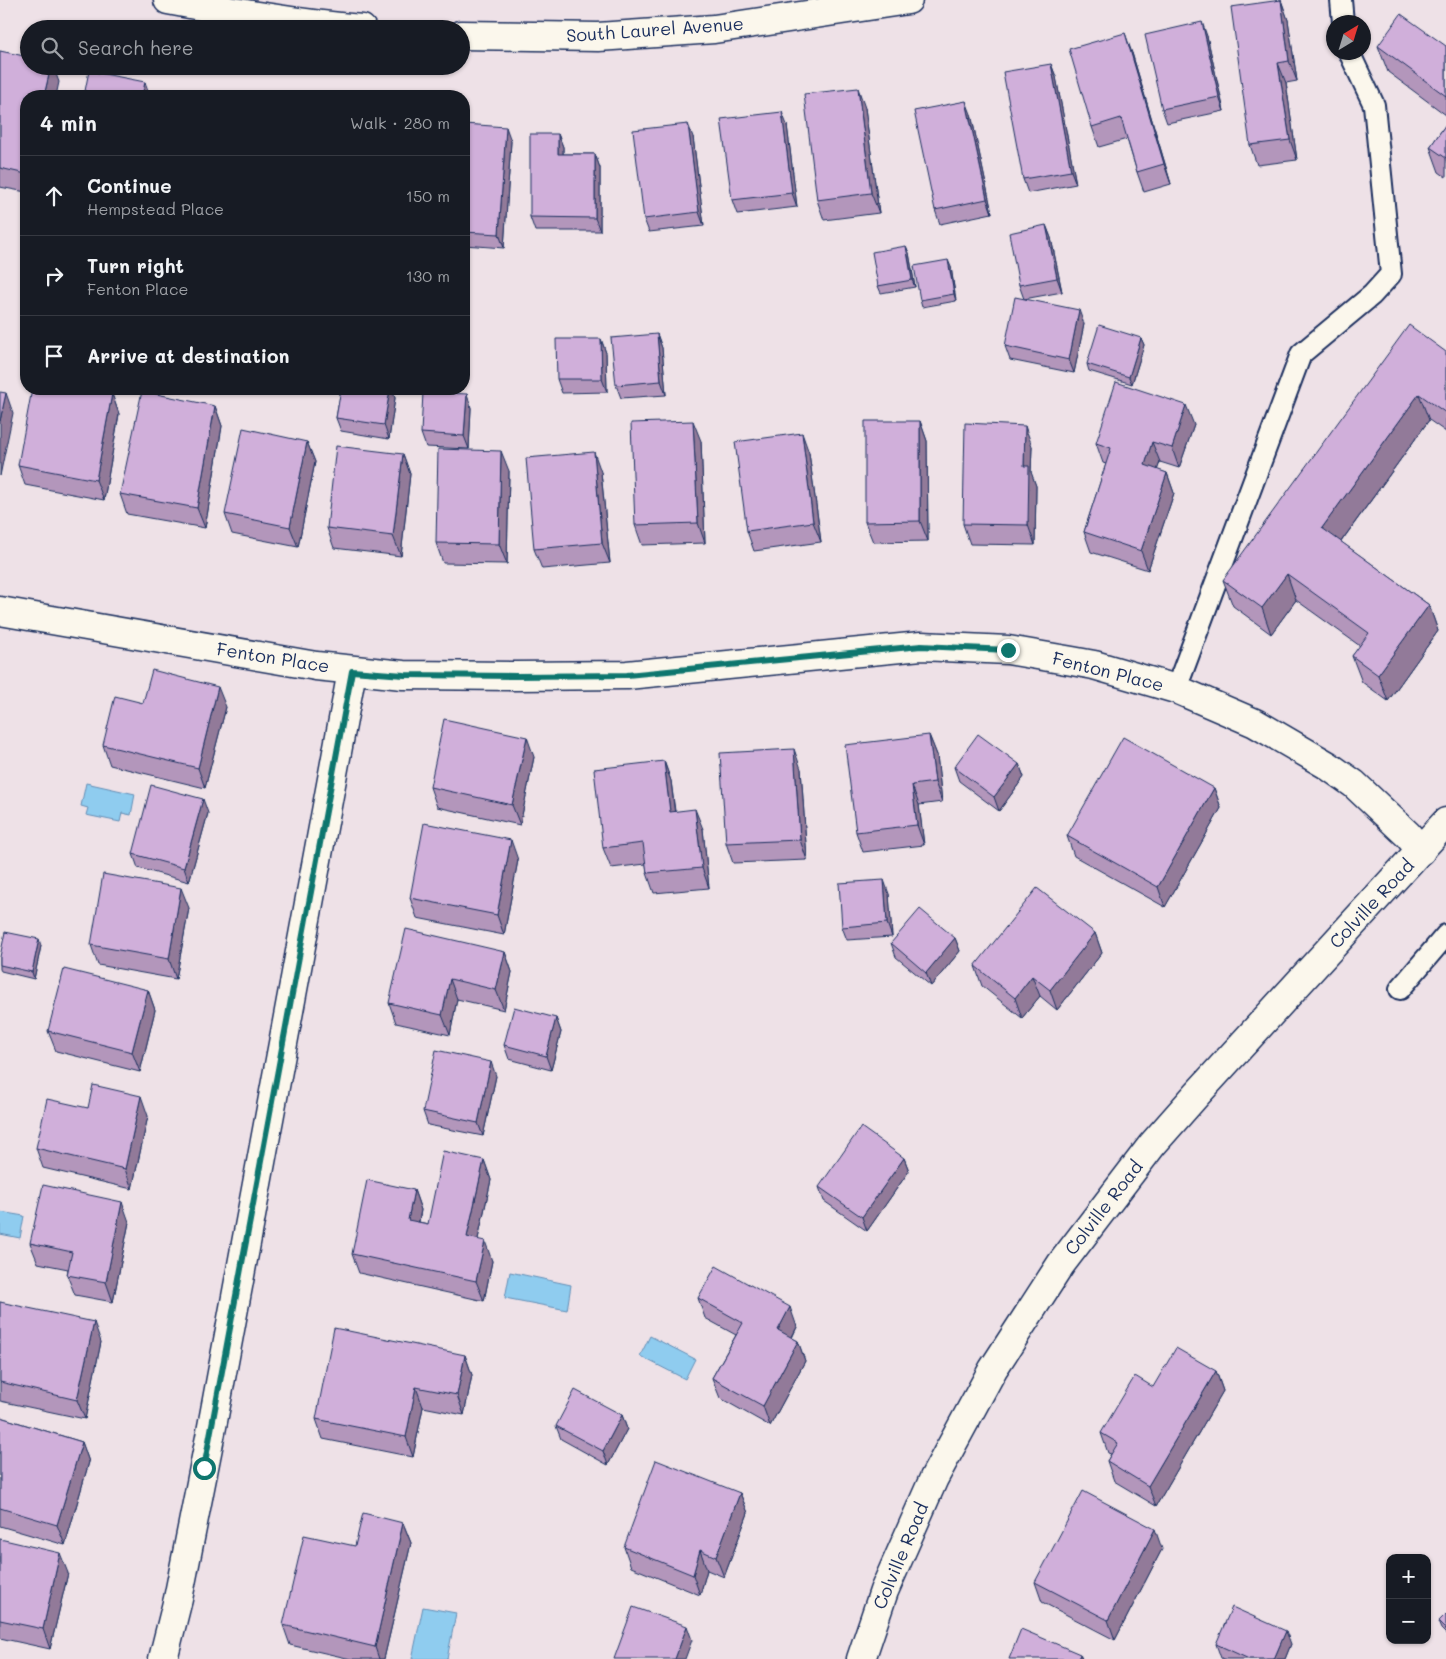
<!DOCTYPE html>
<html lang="en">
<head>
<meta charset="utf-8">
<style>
	body { margin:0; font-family:Mali,sans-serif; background:#242831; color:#f1f3f6 }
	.controls { position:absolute; right:15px; bottom:15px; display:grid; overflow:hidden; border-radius:10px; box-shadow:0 1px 4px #0004 }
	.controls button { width:45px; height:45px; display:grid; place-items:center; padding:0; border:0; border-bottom:1px solid #363941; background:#171b24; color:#f1f3f6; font:25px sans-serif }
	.compass { position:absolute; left:1326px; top:15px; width:45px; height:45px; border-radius:50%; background:#171b24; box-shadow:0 1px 4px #0004; rotate:38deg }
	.stop { position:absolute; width:15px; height:15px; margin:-11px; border:4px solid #0f766e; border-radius:50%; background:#fff }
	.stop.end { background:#0f766e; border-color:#fff; box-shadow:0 1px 5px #0008 }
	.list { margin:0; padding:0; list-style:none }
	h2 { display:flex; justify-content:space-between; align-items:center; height:65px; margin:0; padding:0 20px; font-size:21px }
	h2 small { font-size:16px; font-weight:400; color:#9ea1a6 }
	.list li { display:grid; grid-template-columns:32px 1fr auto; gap:15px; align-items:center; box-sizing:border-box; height:80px; padding:0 20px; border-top:1px solid #363941 }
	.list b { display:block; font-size:19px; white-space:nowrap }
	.list p { margin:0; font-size:16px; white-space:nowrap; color:#9ea1a6 }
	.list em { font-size:16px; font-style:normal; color:#9ea1a6 }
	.icon { flex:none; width:28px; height:28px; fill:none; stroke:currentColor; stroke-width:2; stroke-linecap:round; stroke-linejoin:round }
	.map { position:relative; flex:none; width:1446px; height:1659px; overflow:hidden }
	.search { position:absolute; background:#171b24; box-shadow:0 1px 4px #0004; left:20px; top:20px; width:450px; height:55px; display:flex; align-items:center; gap:12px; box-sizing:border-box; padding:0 18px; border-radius:28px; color:#9ea1a6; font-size:19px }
	.panel { position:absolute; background:#171b24; box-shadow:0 1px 4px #0004; left:20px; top:90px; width:450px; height:305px; border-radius:20px }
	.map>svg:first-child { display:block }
	.water { fill:#8fccef; stroke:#618db5 }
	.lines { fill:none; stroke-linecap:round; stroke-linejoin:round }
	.service-casing { stroke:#1b2f5e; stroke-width:24 }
	.minor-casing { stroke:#1b2f5e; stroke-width:31 }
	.tertiary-casing { stroke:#1b2f5e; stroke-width:31 }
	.service { stroke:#fbf7ec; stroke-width:20 }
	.minor { stroke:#fbf7ec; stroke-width:28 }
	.tertiary { stroke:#fbf7ec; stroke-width:28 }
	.wall { fill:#b396bb; stroke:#1b2f5e }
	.shaded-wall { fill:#927a99; stroke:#1b2f5e }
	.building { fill:#d0afda; stroke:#1b2f5e }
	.route { stroke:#0f766e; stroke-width:6 }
	.labels { text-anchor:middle; stroke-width:4; stroke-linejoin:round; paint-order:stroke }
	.street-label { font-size:18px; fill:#1b2f5e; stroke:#fbf7ec }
</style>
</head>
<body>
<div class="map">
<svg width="1446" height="1659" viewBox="0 0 1446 1659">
	<rect width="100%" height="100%" fill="#eee1e7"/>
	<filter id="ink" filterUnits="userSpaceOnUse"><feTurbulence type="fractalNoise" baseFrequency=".02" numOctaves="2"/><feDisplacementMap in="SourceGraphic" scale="10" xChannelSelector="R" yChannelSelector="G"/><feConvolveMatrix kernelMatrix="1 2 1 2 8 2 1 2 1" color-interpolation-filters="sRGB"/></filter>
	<g filter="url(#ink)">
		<!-- water -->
		<g class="water">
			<polygon points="86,783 135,794 131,815 122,813 120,822 86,815 88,808 81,806"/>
			<polygon points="0,1212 24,1216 20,1238 0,1234"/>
			<polygon points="510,1272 571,1285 567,1310 505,1298"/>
			<polygon points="650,1336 695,1359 685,1379 640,1356"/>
			<polygon points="423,1607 456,1613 447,1659 412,1659"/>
		</g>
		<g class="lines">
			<!-- service casing -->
			<g class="service-casing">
				<g id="service">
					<polyline points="1341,0 1343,22"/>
					<polyline points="1176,689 1301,354 1372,295 1391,274 1374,105 1349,52"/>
					<polyline points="1400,989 1446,935"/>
				</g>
			</g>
			<!-- minor casing -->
			<g class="minor-casing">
				<g id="minor">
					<polyline points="0,611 316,666 403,675 516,676 627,675 921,646 1008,650 1072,661 1094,665 1176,689 1255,723 1327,765 1354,784 1408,835 1421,851"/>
					<polyline points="163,1659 178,1599 211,1432 352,671"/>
					<polyline points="861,1659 884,1591 934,1478 993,1369 1061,1264 1152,1145 1197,1094 1446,822"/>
				</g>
			</g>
			<!-- tertiary casing -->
			<g class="tertiary-casing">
				<g id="tertiary">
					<path d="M 168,0 C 232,12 297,24 362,29"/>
					<polyline points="461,35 598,37 714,29 908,0"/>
				</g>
			</g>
			<!-- service -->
			<use href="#service" class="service"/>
			<!-- minor -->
			<use href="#minor" class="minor"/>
			<!-- tertiary -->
			<use href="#tertiary" class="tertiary"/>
		</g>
		<!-- wall -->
		<g class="wall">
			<polygon points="1281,0 1288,20 1297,81 1286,83 1297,160 1257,165 1250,145"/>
			<polygon points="1207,36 1224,111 1167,123 1162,109"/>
			<polygon points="1378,46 1446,46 1446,115 1388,72"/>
			<polygon points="0,51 59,82 26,96 26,192 0,187"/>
			<polygon points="1132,53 1171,184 1144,192 1137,172 1127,139 1099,147 1092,127"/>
			<polygon points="1051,64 1056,77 1076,184 1028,193 1023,179"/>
			<polygon points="865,108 879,213 824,220 817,200"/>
			<polygon points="971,114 992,213 940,224 935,210"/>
			<polygon points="464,124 511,141 504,248 464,245"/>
			<polygon points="1446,124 1446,177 1439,172 1430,147"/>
			<polygon points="787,125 797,207 737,214 732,200"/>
			<polygon points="558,134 563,147 563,154 595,154 600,168 600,231 535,231 530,217"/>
			<polygon points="693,137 704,226 649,232 644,219"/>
			<polygon points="1046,225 1051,238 1062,292 1024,299 1084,324 1074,373 1010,360 1005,346 1024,299 1019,285"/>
			<polygon points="906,246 909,253 915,287 881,293 878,286"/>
			<polygon points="951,267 956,301 922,307 920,300"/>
			<polygon points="657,334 662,348 666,395 621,398 616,385"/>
			<polygon points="1141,338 1144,345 1132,384 1089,371 1087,364"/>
			<polygon points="601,339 606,353 607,392 562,393 557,379"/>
			<polygon points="1446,352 1446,432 1429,420 1341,542 1429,605 1438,631 1388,701 1362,682 1352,656 1360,646 1296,600 1271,634 1233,606 1223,580"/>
			<polygon points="341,389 392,389 395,398 389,439 341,431 336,418"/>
			<polygon points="112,394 119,414 104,500 25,485 18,465"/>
			<polygon points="467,394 471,408 469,449 426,447 421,433"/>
			<polygon points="215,406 222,426 205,528 127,514 120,494"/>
			<polygon points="920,421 927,441 928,541 873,542 865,522"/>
			<polygon points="1194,425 1179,468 1160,462 1157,470 1167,473 1174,493 1148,570 1091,552 1084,532 1106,464 1103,463 1096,443"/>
			<polygon points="701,441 705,543 642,545 635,525"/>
			<polygon points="307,442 315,462 298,547 232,534 225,514"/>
			<polygon points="1032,446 1031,473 1036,486 1035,545 970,544 963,524"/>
			<polygon points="809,453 821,542 754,551 747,531"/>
			<polygon points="403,454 410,474 401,556 334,548 327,528"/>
			<polygon points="509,471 507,564 443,563 436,543"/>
			<polygon points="601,472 610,563 542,569 534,549"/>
			<polygon points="143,703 226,707 205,788 110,765 103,745"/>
			<polygon points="929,735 937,755 942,802 919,805 924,845 863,852 856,832"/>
			<polygon points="534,757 520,825 437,807 430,787"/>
			<polygon points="664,761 671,781 675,811 703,829 709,888 654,893 647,873 646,864 611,868 603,848"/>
			<polygon points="1019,764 1024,777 999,811 959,781 954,767"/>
			<polygon points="801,769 807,860 733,863 726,843"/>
			<polygon points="1214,788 1221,808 1165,907 1074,856 1067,836"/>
			<polygon points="208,813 189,882 138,868 133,854"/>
			<polygon points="518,860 504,935 417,918 410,898"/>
			<polygon points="889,894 892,937 847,940 842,927"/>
			<polygon points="189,908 176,979 98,965 91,945"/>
			<polygon points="1095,933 1102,953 1057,1010 1040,996 1022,1018 982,986 975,966"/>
			<polygon points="955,938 960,951 931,986 896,957 891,943"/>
			<polygon points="41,946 34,979 1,971 0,969 0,957"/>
			<polygon points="505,952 512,972 504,1010 457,999 450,1035 396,1023 389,1003"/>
			<polygon points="148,990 155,1010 140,1072 56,1051 48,1031"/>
			<polygon points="556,1018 561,1032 551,1070 509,1059 504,1045"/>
			<polygon points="496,1076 483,1136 428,1125 423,1111"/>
			<polygon points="88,1108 148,1116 132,1189 43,1168 36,1148"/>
			<polygon points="904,1158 909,1171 867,1231 824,1201 819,1187"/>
			<polygon points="484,1160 491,1180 478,1239 492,1261 484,1301 359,1273 352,1254 414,1190 421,1210 419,1222 428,1224"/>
			<polygon points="129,1222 113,1302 75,1295 67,1275 68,1269 38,1263 30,1243"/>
			<polygon points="698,1298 797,1327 792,1338 798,1341 805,1361 770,1426 720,1398 712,1378 736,1335 705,1318"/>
			<polygon points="0,1302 101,1342 85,1419 0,1401"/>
			<polygon points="465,1355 472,1375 464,1415 423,1407 413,1457 323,1439 316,1419"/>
			<polygon points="1216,1371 1223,1391 1156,1506 1114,1481 1107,1461 1111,1454 1108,1453 1101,1433 1153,1387"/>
			<polygon points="622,1415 627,1429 608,1465 561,1439 556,1426"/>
			<polygon points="0,1417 82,1442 89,1462 65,1545 0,1526"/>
			<polygon points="740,1493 748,1513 724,1577 707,1570 700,1595 631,1567 624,1547"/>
			<polygon points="403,1523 411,1543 384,1659 351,1659 290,1645 283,1625 355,1546"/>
			<polygon points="0,1539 68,1573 50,1649 0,1638"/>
			<polygon points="1162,1549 1115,1640 1042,1602 1035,1582"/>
			<polygon points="1446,1614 1446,1634 1441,1629 1438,1622"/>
			<polygon points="1216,1644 1291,1644 1285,1659 1223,1659 1221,1658"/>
		</g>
		<!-- shaded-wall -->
		<g class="shaded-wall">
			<polygon points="1281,0 1288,20 1297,81 1289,61"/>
			<polygon points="1202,22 1207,36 1224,111 1219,97"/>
			<polygon points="1125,33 1132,53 1171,184 1164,164"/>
			<polygon points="1278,63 1286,83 1297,160 1290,140"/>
			<polygon points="1051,64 1056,77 1076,184 1071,171"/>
			<polygon points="51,66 53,66 59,82 56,96 44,96"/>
			<polygon points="145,82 150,96 142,96"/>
			<polygon points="858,88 865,108 879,213 871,193"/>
			<polygon points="966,101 971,114 992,213 987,199"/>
			<polygon points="782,112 787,125 797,207 792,193"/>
			<polygon points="688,124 693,137 704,226 699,212"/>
			<polygon points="506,127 511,141 504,248 499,234"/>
			<polygon points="558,134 563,147 563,168 558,154"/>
			<polygon points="595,154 600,168 600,231 595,218"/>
			<polygon points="1046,225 1051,238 1062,292 1057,278"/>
			<polygon points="906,246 909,253 915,287 912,280"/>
			<polygon points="948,260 951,267 956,301 954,294"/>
			<polygon points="1079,310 1084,324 1074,373 1069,360"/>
			<polygon points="657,334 662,348 666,395 661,381"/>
			<polygon points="1141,338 1144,345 1132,384 1129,377"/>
			<polygon points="601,339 606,353 607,392 602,379"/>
			<polygon points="390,389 392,389 395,398 389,439 384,425"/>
			<polygon points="6,393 13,413 0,476 0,421"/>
			<polygon points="112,394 119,414 104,500 96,480"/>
			<polygon points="467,394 471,408 469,449 464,436"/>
			<polygon points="1419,394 1429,420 1332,554 1322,528"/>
			<polygon points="1186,405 1194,425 1179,468 1172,448"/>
			<polygon points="215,406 222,426 205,528 197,508"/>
			<polygon points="693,421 701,441 705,543 698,523"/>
			<polygon points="920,421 927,441 928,541 920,521"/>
			<polygon points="1025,426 1032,446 1031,472 1036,486 1035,545 1028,525 1024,466"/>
			<polygon points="802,433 809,453 821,542 813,522"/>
			<polygon points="307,442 315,462 298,547 290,527"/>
			<polygon points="1152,442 1160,462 1152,485 1145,465"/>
			<polygon points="501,451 509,471 507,564 499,544"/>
			<polygon points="594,452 601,472 610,563 602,543"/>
			<polygon points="403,454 410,474 401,556 393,536"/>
			<polygon points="1167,473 1174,493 1148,570 1141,551"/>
			<polygon points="1287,574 1296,600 1271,634 1262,608"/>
			<polygon points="1429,605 1438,631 1388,701 1378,675"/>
			<polygon points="218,687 226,707 205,788 198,768"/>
			<polygon points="929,735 937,755 942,802 935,782"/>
			<polygon points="527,737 534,757 520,825 512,805"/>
			<polygon points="794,749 801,769 807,860 800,840"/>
			<polygon points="664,761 671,781 677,832 670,812"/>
			<polygon points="1019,764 1024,777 999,811 994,797"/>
			<polygon points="912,785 919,805 924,845 917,825"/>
			<polygon points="1214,788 1221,808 1165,907 1158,887"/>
			<polygon points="203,799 208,813 189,882 184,868"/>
			<polygon points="695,809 703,829 709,888 702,868"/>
			<polygon points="511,840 518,860 504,935 497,915"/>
			<polygon points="884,880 889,894 892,937 887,923"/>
			<polygon points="181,888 189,908 176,979 169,959"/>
			<polygon points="1095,933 1102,953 1057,1010 1050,990"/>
			<polygon points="955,938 960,951 931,986 926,973"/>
			<polygon points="39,939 41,946 34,979 32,972"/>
			<polygon points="505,952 512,972 504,1010 496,990"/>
			<polygon points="1032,976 1040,996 1022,1018 1015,998"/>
			<polygon points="450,979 457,999 450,1035 442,1015"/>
			<polygon points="148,990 155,1010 140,1072 132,1052"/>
			<polygon points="556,1018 561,1032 551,1070 546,1056"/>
			<polygon points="491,1062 496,1076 483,1136 478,1123"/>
			<polygon points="141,1096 148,1116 132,1189 125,1169"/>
			<polygon points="904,1158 909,1171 867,1231 862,1217"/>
			<polygon points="484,1160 491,1180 474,1257 467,1237"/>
			<polygon points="414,1190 421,1210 415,1240 408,1220"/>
			<polygon points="122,1202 129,1222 113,1302 106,1282"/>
			<polygon points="485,1241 492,1261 484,1301 476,1281"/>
			<polygon points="790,1307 797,1327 785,1350 778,1330"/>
			<polygon points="94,1322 101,1342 85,1419 77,1400"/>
			<polygon points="798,1341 805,1361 770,1426 763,1406"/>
			<polygon points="465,1355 472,1375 464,1415 457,1395"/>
			<polygon points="1216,1371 1223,1391 1156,1506 1148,1486"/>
			<polygon points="416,1387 423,1407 413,1457 406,1437"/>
			<polygon points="622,1415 627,1429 608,1465 603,1451"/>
			<polygon points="82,1442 89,1462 65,1545 57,1525"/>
			<polygon points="740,1493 748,1513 724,1577 716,1557"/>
			<polygon points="403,1523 411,1543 384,1659 379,1659 375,1647"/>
			<polygon points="1155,1529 1162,1549 1115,1640 1108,1620"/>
			<polygon points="700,1550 707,1570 700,1595 693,1575"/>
			<polygon points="60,1553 68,1573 50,1649 43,1629"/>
			<polygon points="687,1626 692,1640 685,1659 675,1659"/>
			<polygon points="1286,1631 1291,1644 1285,1659 1274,1659"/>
			<polygon points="1080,1654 1082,1659 1078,1659"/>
		</g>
		<!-- building -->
		<g class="building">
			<polygon points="1281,0 1289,61 1278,63 1290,140 1250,145 1231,7"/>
			<polygon points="1401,14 1446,46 1446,96 1378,46"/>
			<polygon points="1202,22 1219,97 1162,109 1145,35"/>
			<polygon points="1125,33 1164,164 1137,172 1121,118 1092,127 1069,49"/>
			<polygon points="0,51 29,57 29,66 51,66 44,96 26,96 26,174 0,168"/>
			<polygon points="1051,64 1071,171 1023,179 1003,72"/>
			<polygon points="89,71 145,82 142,96 84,96"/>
			<polygon points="858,88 871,193 817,200 804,94"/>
			<polygon points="176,94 201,96 176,96"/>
			<polygon points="966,101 987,199 935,210 914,111"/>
			<polygon points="782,112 792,193 732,200 721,119"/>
			<polygon points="464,124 506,127 499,234 464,232"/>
			<polygon points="688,124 699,212 644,219 633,130"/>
			<polygon points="1446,124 1446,158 1430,147"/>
			<polygon points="530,134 558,134 558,154 595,154 595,218 530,217"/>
			<polygon points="1046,225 1057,278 1019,285 1009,233"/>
			<polygon points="906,246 912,280 878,286 872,252"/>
			<polygon points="948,260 954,294 920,300 914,266"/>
			<polygon points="1015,297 1079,310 1069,360 1005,346"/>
			<polygon points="1099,325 1141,338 1129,377 1087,364"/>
			<polygon points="1409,325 1446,352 1446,413 1419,394 1322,528 1429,605 1378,675 1352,656 1369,633 1287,574 1262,608 1223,580"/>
			<polygon points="657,334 661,381 616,385 611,338"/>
			<polygon points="556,339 601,339 602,379 557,379"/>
			<polygon points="1116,382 1186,405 1172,448 1152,442 1145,465 1167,473 1141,551 1084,532 1111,448 1096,443"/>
			<polygon points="32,389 84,389 112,394 96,480 18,465"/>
			<polygon points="341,389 390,389 384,425 336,418"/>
			<polygon points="142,391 215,406 197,508 120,494"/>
			<polygon points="0,392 6,393 0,421"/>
			<polygon points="423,392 467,394 464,436 421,433"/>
			<polygon points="693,421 698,523 635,525 631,423"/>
			<polygon points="865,421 920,421 920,521 865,522"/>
			<polygon points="965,423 1025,426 1024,466 1029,466 1028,525 963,524"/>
			<polygon points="243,428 307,442 290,527 225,514"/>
			<polygon points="802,433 813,522 747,531 735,442"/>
			<polygon points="336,446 403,454 393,536 327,528"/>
			<polygon points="438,449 501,451 499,544 436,543"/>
			<polygon points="594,452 602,543 534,549 526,458"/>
			<polygon points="152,670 218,687 198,768 103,745 115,696 143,703"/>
			<polygon points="444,719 527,737 512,805 430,787"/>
			<polygon points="978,734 1019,764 994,797 954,767"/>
			<polygon points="929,735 935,782 912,785 917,825 856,832 845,745"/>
			<polygon points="1123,737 1214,788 1158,887 1067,836"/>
			<polygon points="794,749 800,840 726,843 720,753"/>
			<polygon points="664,761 670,812 695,809 702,868 647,873 643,843 603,848 594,769"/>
			<polygon points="151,785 203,799 184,868 133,854"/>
			<polygon points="424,823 511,840 497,915 410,898"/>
			<polygon points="103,874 181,888 169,959 91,945"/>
			<polygon points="884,880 887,923 842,927 839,883"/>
			<polygon points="1037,888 1095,933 1050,990 1032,976 1015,998 975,966"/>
			<polygon points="920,909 955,938 926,973 891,943"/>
			<polygon points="406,929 505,952 496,990 450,979 442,1015 389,1003"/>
			<polygon points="5,932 39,939 32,972 0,965 0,957"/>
			<polygon points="64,969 148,990 132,1052 48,1031"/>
			<polygon points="514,1007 556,1018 546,1056 504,1045"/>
			<polygon points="436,1050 491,1062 478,1123 423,1111"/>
			<polygon points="93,1085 141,1096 125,1169 36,1148 47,1099 88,1108"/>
			<polygon points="861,1127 904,1158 862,1217 819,1187"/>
			<polygon points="443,1151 484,1160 467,1237 485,1241 476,1281 352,1254 367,1180 414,1190 408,1220 428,1224"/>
			<polygon points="43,1185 122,1202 106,1282 67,1275 72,1252 30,1243"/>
			<polygon points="716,1266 790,1307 778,1330 798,1341 763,1406 712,1378 743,1323 698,1298"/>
			<polygon points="0,1302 94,1322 77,1400 0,1382"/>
			<polygon points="334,1328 465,1355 457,1395 416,1387 406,1437 316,1419"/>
			<polygon points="1176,1348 1216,1371 1148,1486 1107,1461 1118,1443 1101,1433 1135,1376 1153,1387"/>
			<polygon points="575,1390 622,1415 603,1451 556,1426"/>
			<polygon points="0,1417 82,1442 57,1525 0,1508"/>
			<polygon points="656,1460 740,1493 716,1557 700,1550 693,1575 624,1547"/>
			<polygon points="1083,1491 1155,1529 1108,1620 1035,1582"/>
			<polygon points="363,1513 403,1523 375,1647 283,1625 304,1535 355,1546"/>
			<polygon points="0,1539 60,1553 43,1629 0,1620"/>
			<polygon points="633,1607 687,1626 675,1659 614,1659"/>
			<polygon points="1232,1607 1286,1631 1274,1659 1249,1659 1216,1644"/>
			<polygon points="1446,1614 1446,1630 1438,1622"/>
			<polygon points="1021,1629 1080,1654 1078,1659 1009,1659"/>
		</g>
	</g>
	<g class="lines" filter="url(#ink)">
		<!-- route -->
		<polyline class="route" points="204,1468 352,671 404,675 516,676 627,675 921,646 1008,650"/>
	</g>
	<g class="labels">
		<!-- street labels -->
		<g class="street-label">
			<text transform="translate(655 30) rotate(-4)" y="6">South Laurel Avenue</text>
			<text transform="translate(273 658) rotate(9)" y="6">Fenton Place</text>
			<text transform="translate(1108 672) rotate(14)" y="6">Fenton Place</text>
			<text transform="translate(1372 904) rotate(-47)" y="6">Colville Road</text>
			<text transform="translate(1104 1208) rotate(-52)" y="6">Colville Road</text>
			<text transform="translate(901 1556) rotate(-67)" y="6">Colville Road</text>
		</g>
	</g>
</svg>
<div class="controls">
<button>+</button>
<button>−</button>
</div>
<svg class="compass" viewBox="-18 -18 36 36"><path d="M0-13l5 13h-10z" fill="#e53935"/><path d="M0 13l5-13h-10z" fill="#9ea1a6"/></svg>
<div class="stop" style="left:204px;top:1468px"></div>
<div class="stop end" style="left:1008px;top:650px"></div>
<div class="search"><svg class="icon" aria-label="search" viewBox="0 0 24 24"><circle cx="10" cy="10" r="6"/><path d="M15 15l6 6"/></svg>Search here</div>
<section class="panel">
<h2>4 min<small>Walk · 280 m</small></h2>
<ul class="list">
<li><svg class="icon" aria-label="ahead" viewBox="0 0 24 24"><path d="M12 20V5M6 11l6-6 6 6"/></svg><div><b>Continue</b><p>Hempstead Place</p></div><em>150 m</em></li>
<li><svg class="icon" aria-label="right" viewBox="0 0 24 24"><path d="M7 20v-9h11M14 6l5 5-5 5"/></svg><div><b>Turn right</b><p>Fenton Place</p></div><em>130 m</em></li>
<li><svg class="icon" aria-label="arrive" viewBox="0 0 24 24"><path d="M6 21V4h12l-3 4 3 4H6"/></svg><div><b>Arrive at destination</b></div></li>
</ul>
</section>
</div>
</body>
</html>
